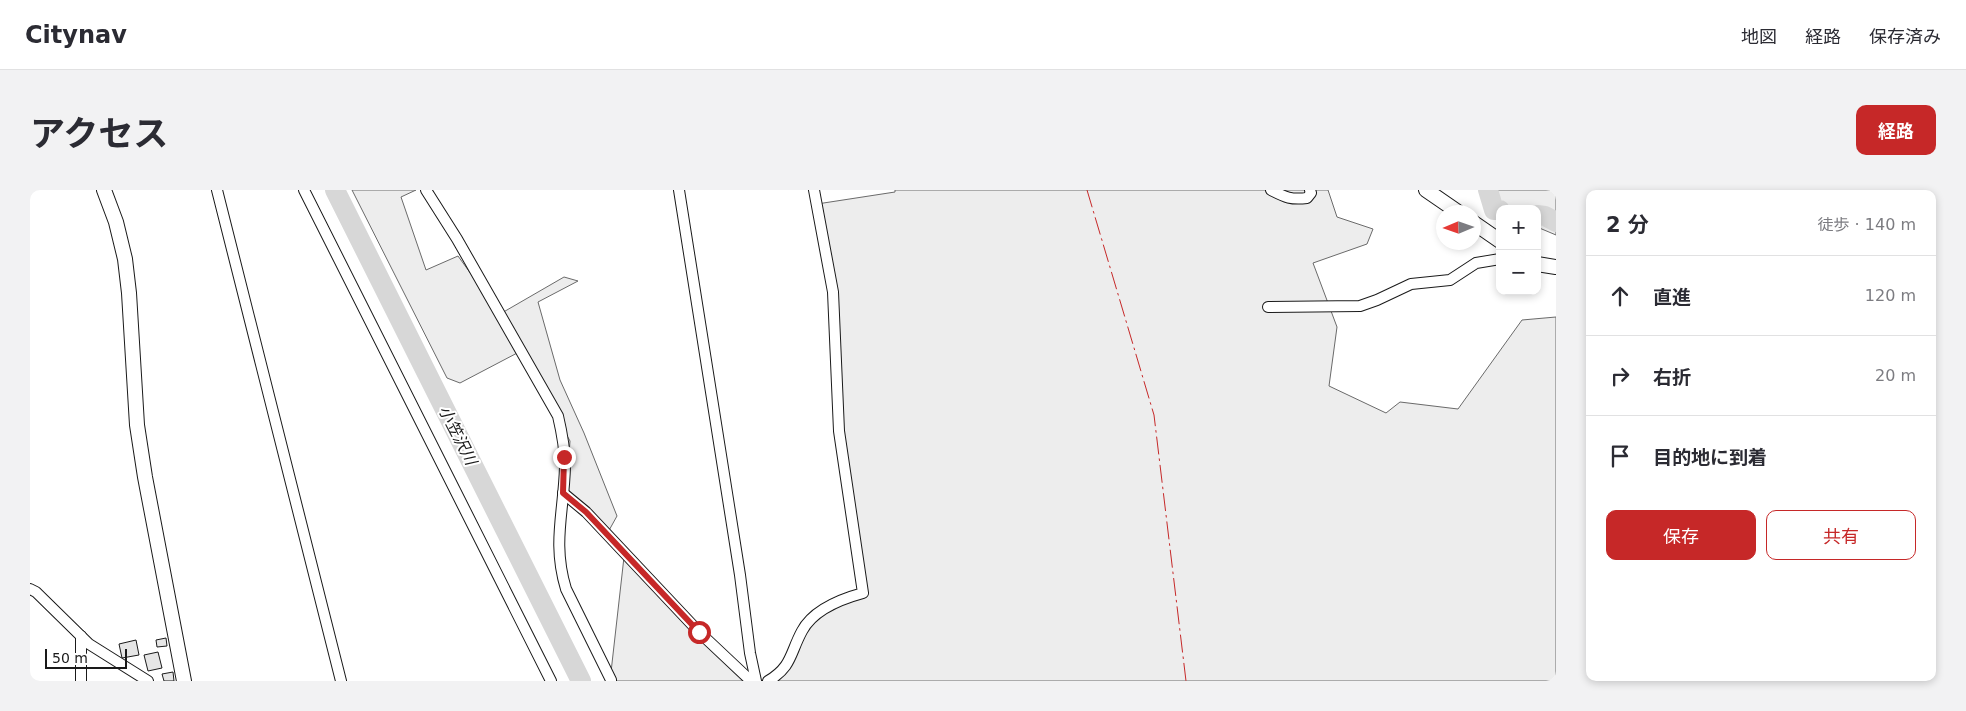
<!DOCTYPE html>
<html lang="ja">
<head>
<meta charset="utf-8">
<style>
	body { margin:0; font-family:"DejaVu Sans","Noto Sans JP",sans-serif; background:#f2f2f3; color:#2b2b33 }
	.controls { position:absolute; right:15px; top:15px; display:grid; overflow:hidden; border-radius:10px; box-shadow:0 2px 8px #0003 }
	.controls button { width:45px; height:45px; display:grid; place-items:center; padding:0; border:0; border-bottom:1px solid #e1e1e2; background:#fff; color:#2b2b33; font:25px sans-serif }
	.compass { position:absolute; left:1406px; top:15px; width:45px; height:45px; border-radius:50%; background:#fff; box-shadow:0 2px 8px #0003; rotate:268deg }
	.scale { position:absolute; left:15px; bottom:12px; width:82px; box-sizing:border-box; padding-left:5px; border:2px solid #1a1a1a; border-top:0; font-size:14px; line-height:18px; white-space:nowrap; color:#1a1a1a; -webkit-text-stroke:4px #fff; paint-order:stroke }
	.stop { position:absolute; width:15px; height:15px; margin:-11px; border:4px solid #c62828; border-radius:50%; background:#fff }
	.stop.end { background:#c62828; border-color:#fff; box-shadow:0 1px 5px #0008 }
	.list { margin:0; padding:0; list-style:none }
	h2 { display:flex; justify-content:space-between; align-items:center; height:65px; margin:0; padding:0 20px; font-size:21px }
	h2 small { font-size:16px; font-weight:400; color:#7c7c81 }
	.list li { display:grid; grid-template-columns:32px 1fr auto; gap:15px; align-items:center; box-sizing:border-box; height:80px; padding:0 20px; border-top:1px solid #e1e1e2 }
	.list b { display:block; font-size:19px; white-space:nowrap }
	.list em { font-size:16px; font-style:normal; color:#7c7c81 }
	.actions { display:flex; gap:10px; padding:15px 20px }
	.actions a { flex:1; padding:11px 0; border:1px solid #c62828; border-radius:10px; text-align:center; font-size:18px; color:#c62828 }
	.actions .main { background:#c62828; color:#fff }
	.icon { flex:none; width:28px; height:28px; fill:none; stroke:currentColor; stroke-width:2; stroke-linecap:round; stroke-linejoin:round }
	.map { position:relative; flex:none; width:1526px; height:491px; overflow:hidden; border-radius:10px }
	header { display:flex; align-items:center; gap:30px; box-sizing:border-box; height:70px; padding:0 25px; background:#fff; border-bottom:1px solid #e1e1e2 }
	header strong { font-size:24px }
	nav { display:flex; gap:28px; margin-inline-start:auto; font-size:18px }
	.intro { display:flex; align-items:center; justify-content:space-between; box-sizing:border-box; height:120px; padding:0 30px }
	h1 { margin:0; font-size:35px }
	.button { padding:12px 22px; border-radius:10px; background:#c62828; color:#fff; font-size:18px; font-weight:700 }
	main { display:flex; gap:30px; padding:0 30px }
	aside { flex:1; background:#fff; border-radius:10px; box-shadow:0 2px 8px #0003 }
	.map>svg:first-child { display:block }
	.green { fill:#ededed; stroke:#6a6a6a }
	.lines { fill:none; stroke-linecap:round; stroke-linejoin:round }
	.river { stroke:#d7d7d7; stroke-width:20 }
	.building { fill:#e6e6e6; stroke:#1a1a1a }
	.street-casing { stroke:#1a1a1a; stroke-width:12 }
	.secondary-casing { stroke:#1a1a1a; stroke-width:16 }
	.street { stroke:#fff; stroke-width:10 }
	.secondary { stroke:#fff; stroke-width:14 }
	.power { stroke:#c62828; stroke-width:1; stroke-dasharray:18 4 2.5 4; stroke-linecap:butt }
	.route { stroke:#c62828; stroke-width:6 }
	.labels { text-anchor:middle; stroke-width:4; stroke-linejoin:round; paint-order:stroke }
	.water-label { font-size:16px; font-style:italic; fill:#1a1a1a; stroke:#fff }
</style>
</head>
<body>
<header>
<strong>Citynav</strong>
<nav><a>地図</a><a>経路</a><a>保存済み</a></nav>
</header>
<div class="intro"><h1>アクセス</h1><a class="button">経路</a></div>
<main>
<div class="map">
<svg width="1526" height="491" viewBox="0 0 1526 491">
	<rect width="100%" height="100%" fill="#fff"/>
	<!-- green -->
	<g class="green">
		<polygon points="322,0 386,0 371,7 396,80 428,66 470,124 534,87 548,91 508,112 530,190 554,243 587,326 577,344 536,306 540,251 491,161 430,193 417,188"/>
		<polygon points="865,0 1298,0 1307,27 1343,39 1337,54 1283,73 1307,137 1299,196 1356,223 1370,212 1428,219 1492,130 1526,127 1526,491 736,491 755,478 782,427 833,402 809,241 803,102 787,14 865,2"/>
		<polygon points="1458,0 1526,0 1526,45 1507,37 1507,19 1470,19 1470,22 1464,20"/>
		<polygon points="594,367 721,491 580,491"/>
	</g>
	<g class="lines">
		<!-- river -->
		<g class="river">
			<polyline points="305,0 551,491"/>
			<polyline points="1458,0 1464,20 1470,20"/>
			<polyline points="1507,25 1515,26 1526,32"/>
		</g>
	</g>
	<!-- building -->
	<g class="building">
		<polygon points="136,448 137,456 127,457 126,450"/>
		<polygon points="106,450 109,465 92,468 89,454"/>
		<polygon points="128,462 132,478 118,481 114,465"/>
		<polygon points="143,482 144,491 134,491 132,484"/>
	</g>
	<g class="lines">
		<!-- street casing -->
		<g class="street-casing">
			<g id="street">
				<polyline points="187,0 311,491"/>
				<polyline points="274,0 521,491"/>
				<path d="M 396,0 L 427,49 L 528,226 C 532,243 535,259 535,276 C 534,322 522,353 536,399 L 581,490"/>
				<polyline points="649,0 710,385 720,463 726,491"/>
				<path d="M 1241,0 C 1255,7 1260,10 1277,8 L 1281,3 L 1280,0"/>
				<polyline points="1238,117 1330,116 1347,110 1381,94 1420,90 1446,73 1470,69"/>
				<polyline points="533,303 556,322 669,442 721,491"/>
				<polyline points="0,399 6,402 59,454 118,491"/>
				<polyline points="51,446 51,491"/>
				<path d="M 738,491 C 762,477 760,463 772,441 C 783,420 811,409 833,403 L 809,241 L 803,102 L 784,0"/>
			</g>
		</g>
		<!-- secondary casing -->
		<g class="secondary-casing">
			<g id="secondary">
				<polyline points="74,0 86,32 95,69 99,103 107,235 115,287 154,491"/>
				<polyline points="1396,0 1428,22"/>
				<polyline points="1444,33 1470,51"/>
				<polyline points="1507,74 1526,77"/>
			</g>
		</g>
		<!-- street -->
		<use href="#street" class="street"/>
		<!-- secondary -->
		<use href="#secondary" class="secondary"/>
		<!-- power -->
		<polyline class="power" points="1057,0 1124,225 1156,491"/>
	</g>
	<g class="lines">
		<!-- route -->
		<polyline class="route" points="534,267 533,303 556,322 669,442"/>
	</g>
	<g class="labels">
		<!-- water labels -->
		<g class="water-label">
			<text transform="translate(428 245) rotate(63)" y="6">小笠沢川</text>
		</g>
	</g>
</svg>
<div class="controls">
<button>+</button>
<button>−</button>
</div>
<svg class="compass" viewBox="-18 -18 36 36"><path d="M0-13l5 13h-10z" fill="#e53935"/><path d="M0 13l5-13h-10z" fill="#7c7c81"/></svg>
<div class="scale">50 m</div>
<div class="stop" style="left:669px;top:442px"></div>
<div class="stop end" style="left:534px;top:267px"></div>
</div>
<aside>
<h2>2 分<small>徒歩 · 140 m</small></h2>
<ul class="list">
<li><svg class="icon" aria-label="ahead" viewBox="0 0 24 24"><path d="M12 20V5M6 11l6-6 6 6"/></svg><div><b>直進</b></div><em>120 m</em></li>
<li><svg class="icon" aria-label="right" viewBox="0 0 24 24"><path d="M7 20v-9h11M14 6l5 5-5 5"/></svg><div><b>右折</b></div><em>20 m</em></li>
<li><svg class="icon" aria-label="arrive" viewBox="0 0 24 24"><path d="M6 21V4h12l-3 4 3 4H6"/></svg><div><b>目的地に到着</b></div></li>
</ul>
<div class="actions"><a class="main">保存</a><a>共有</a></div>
</aside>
</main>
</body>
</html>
